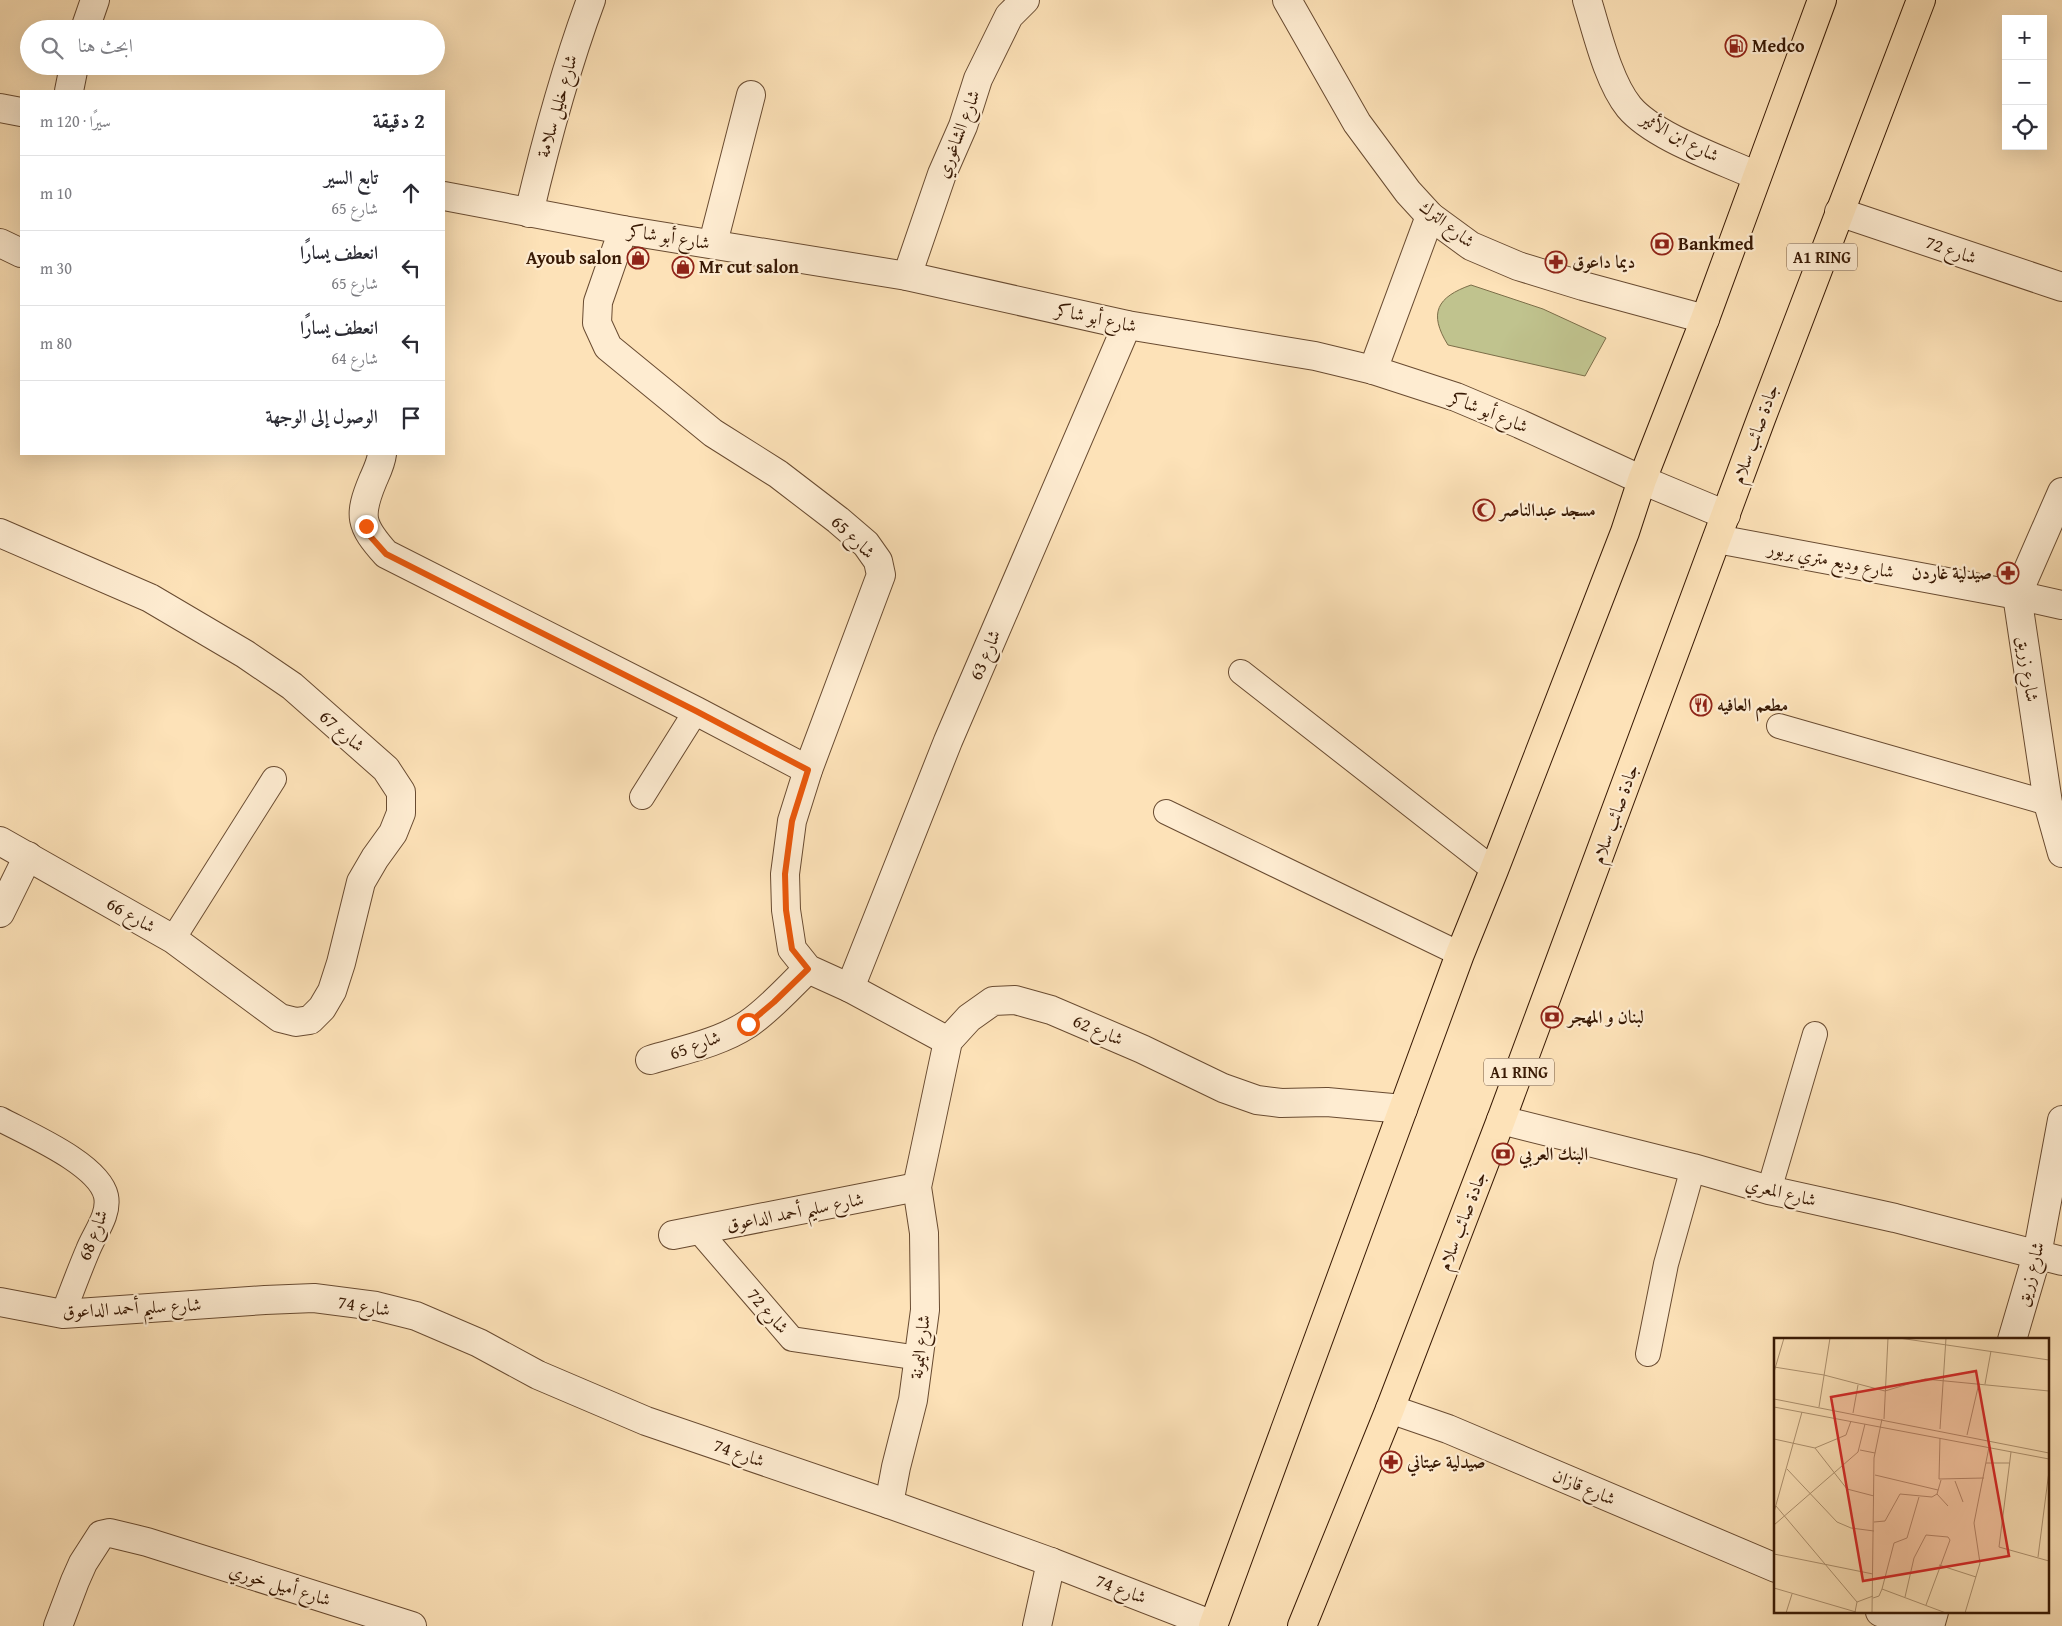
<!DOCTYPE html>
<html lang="ar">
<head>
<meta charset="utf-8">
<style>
	body { margin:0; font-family:"Gentium Book Plus",Amiri,serif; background:#f2f2f3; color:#2b2b33; direction:rtl }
	.controls { position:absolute; right:15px; top:15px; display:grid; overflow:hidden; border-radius:0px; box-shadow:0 5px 20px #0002 }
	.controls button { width:45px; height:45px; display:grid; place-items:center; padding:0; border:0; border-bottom:1px solid #e1e1e2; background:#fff; color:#2b2b33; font:25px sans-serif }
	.stop { position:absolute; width:15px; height:15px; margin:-11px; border:4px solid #ea580c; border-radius:50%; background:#fff }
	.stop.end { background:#ea580c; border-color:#fff; box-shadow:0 1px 5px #0008 }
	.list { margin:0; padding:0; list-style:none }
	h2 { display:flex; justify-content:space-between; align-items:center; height:65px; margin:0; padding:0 20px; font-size:21px }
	h2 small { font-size:16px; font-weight:400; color:#7c7c81 }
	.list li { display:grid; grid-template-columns:32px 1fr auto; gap:15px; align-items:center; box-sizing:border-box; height:75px; padding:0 20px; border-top:1px solid #e1e1e2 }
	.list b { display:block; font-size:19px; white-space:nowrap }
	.list p { margin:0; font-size:16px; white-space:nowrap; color:#7c7c81 }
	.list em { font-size:16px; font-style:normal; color:#7c7c81 }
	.icon { flex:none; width:28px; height:28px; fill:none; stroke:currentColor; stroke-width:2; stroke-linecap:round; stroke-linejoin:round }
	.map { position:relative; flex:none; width:2062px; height:1626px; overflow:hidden; direction:ltr }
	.search { position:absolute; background:#fff; box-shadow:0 5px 20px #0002; left:20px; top:20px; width:425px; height:55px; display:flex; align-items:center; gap:12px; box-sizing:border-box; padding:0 18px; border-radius:28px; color:#7c7c81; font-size:19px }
	.panel { position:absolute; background:#fff; box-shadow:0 5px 20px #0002; left:20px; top:90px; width:425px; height:365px; border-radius:0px; direction:rtl }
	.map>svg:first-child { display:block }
	.green { fill:#c0c38e; stroke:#7c6e49 }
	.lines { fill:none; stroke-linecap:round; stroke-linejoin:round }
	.pedestrian-casing { stroke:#694b31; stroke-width:26 }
	.minor-casing { stroke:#694b31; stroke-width:30 }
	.tertiary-casing { stroke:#694b31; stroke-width:30 }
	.trunk-casing { stroke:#381904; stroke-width:30 }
	.pedestrian { stroke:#feecd1; stroke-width:24 }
	.minor { stroke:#feecd1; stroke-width:28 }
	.tertiary { stroke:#feecd1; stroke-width:28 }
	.trunk { stroke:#fde2b8; stroke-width:28 }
	.route { stroke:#ea580c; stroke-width:6 }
	.labels { text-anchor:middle; stroke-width:4.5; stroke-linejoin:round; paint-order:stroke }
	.shield { fill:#feecd1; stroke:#735842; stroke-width:1 }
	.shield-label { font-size:16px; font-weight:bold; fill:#381904 }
	.poi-label { font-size:18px; font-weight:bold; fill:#381904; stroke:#feecd1; text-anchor:start }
	.street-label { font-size:18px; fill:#381904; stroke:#feecd1 }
	.inset-road { fill:none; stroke:#ae9270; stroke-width:1 }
	.view { fill:#d62828; fill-opacity:0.15; stroke:#d62828; stroke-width:2.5 }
	.inset-edge { fill:none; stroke:#381904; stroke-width:2.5 }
</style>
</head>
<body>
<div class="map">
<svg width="2062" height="1626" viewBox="0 0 2062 1626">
	<rect width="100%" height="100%" fill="#fde2b8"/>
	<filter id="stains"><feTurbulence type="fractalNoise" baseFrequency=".004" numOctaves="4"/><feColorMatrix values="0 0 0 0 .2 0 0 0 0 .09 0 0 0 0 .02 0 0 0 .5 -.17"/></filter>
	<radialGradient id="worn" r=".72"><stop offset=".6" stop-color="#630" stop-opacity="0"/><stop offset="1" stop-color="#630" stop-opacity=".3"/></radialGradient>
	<!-- green -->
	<path class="green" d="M 1471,285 L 1543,309 L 1606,338 L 1585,376 L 1448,345 C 1428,313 1437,297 1471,285 Z"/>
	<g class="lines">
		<!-- pedestrian casing -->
		<g class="pedestrian-casing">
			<g id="pedestrian">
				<polyline points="1241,672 1494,870"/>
				<polyline points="1779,726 2048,803"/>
				<polyline points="642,797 696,711"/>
				<polyline points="1166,812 1460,954"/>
				<polyline points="173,939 274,779"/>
				<path d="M 0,1119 C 28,1134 99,1164 106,1196 C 110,1215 94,1234 88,1250 C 79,1271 71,1293 63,1314"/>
				<polyline points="1769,1190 1815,1034"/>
				<polyline points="699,1231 792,1339 919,1358"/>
				<polyline points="1648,1354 1666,1264 1693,1168"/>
			</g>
		</g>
		<!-- minor casing -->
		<g class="minor-casing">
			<g id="minor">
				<path d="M 1587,0 C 1597,32 1608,81 1629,107 C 1654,137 1720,159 1757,176"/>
				<polyline points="85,29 95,0"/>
				<polyline points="69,91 74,66"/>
				<polyline points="1839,212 2062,287"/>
				<path d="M 529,213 C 546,141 565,70 591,0"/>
				<polyline points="623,230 598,302 597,323 608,347 713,433 778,474 838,520 866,544 878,561 881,575 808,770 792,821 785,874 786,910 792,949 808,969 850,988 948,1041"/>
				<polyline points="0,243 21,253"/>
				<polyline points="713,243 751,95"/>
				<polyline points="907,276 942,174 963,126 978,79 1009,16 1025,0"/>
				<path d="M 382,454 C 381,463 377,471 373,480 C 358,516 360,525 386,554 L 696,711 L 808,770"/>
				<polyline points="2062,492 2017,595 2048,803 2062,853"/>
				<polyline points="0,533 150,598 245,654 292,686 386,769 401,792 401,813 393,833 375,858 361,882 341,963 332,991 322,1008 310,1020 296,1022 280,1018 173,939 0,841"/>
				<polyline points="1717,539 2017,595 2062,605"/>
				<polyline points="0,913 28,856"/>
				<polyline points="850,988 948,741 1127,325"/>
				<path d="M 650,1060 C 683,1050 719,1043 748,1024 C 770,1009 789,987 808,969"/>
				<polyline points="1501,1120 1693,1168 1769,1190 1895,1218 2062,1261"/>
				<polyline points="673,1235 917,1187"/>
				<polyline points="0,1302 63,1314 265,1300 314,1298 376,1306 416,1316 479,1343 538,1375 646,1421 889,1504 1051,1562 1213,1625"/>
				<polyline points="2012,1340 2037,1255 2062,1120"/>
				<polyline points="1390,1409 1448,1429 1776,1568"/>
				<polyline points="889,1504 896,1467 913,1400 925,1310 924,1233 917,1187 948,1041 969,1018 993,1001 1015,1000 1051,1010 1142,1049 1223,1088 1257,1100 1281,1103 1327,1102 1403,1109"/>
				<polyline points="1880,1612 1913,1626"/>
				<polyline points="58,1626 75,1581 83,1563 101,1535 110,1533 147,1542 412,1626"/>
				<polyline points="1037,1626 1051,1562"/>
				<polyline points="1930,1626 1934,1612"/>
			</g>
		</g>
		<!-- tertiary casing -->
		<g class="tertiary-casing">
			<g id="tertiary">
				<polyline points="1287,0 1357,123 1408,192 1430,216 1471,246 1518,266 1583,286 1705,319"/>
				<polyline points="0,108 21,112"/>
				<polyline points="444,196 623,230 907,276 1127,325 1315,356 1373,370 1456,397 1520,424 1642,480 1726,515"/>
				<polyline points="1373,370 1430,216"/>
			</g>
		</g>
		<!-- trunk casing -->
		<g class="trunk-casing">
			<g id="trunk">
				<polyline points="1213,1626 1460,954 1494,870 1625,532 1642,480 1705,319 1822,0"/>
				<polyline points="1302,1626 1390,1409 1501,1120 1761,419 1921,0"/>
			</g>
		</g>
		<!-- pedestrian -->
		<use href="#pedestrian" class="pedestrian"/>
		<!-- minor -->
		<use href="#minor" class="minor"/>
		<!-- tertiary -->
		<use href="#tertiary" class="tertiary"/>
		<!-- trunk -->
		<use href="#trunk" class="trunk"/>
	</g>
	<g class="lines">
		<!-- route -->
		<polyline class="route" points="366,526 370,536 386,554 696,711 808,770 792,821 785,874 786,910 792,949 808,969 774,1002 748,1024"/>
	</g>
	<!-- icons -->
	<defs>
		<g id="fuel-ring" transform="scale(1.125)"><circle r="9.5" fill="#feecd1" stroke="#8f2418" stroke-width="1.5"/><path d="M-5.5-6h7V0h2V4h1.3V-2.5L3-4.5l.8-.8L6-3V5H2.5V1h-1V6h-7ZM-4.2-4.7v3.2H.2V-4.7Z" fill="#8f2418"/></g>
		<g id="bank-ring" transform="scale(1.125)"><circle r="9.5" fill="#feecd1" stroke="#8f2418" stroke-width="1.5"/><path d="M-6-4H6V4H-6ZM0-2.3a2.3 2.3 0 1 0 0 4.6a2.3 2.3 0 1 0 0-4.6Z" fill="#8f2418"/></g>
		<g id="shop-ring" transform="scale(1.125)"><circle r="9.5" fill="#feecd1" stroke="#8f2418" stroke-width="1.5"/><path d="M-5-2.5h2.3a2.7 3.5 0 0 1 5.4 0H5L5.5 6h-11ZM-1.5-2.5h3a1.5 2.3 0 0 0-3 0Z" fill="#8f2418"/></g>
		<g id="pharmacy-ring" transform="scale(1.125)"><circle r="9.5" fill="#feecd1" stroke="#8f2418" stroke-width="1.5"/><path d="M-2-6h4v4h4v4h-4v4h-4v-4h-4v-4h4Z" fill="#8f2418"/></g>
		<g id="mosque-ring" transform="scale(1.125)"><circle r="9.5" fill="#feecd1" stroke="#8f2418" stroke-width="1.5"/><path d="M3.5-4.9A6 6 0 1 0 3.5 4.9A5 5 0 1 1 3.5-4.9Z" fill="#8f2418"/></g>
		<g id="restaurant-ring" transform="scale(1.125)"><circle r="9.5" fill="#feecd1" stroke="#8f2418" stroke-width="1.5"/><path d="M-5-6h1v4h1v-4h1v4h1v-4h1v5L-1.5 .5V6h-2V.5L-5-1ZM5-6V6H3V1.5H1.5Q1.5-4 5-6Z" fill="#8f2418"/></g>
	</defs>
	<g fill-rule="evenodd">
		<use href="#fuel-ring" x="1736" y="46"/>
		<use href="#bank-ring" x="1662" y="244"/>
		<use href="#shop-ring" x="638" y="258"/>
		<use href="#pharmacy-ring" x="1556" y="262"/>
		<use href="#shop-ring" x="683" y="267"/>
		<use href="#mosque-ring" x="1484" y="510"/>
		<use href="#pharmacy-ring" x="2008" y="573"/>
		<use href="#restaurant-ring" x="1701" y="705"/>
		<use href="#bank-ring" x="1552" y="1017"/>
		<use href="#bank-ring" x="1503" y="1154"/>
		<use href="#pharmacy-ring" x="1391" y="1462"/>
	</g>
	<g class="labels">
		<!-- shield labels -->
		<g class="shield">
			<rect x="1787" y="243.5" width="70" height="27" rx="4"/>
			<rect x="1484" y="1058.5" width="70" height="27" rx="4"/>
		</g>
		<g class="shield-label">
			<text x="1822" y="263">A1 RING</text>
			<text x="1519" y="1078">A1 RING</text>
		</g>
		<!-- poi labels -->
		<g class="poi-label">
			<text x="1752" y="52">Medco</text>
			<text x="1678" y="250">Bankmed</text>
			<text x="622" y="264" text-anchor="end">Ayoub salon</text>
			<text x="1572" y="268">ديما داعوق</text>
			<text x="699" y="273">Mr cut salon</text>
			<text x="1500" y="516">مسجد عبدالناصر</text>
			<text x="1992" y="579" text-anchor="end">صيدلية غاردن</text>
			<text x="1717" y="711">مطعم العافيه</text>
			<text x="1568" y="1023">لبنان و المهجر</text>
			<text x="1519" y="1160">البنك العربي</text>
			<text x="1407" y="1468">صيدلية عيتاني</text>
		</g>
		<!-- street labels -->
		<g class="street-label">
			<text transform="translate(557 106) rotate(-74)" y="6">شارع خليل سلامة</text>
			<text transform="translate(958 134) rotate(-69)" y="6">شارع الشاغوري</text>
			<text transform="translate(1680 137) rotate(28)" y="6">شارع ابن الأثير</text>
			<text transform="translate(1447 224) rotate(38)" y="6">شارع الترك</text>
			<text transform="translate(669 237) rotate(9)" y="6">شارع أبو شاكر</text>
			<text transform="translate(1951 250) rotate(19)" y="6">شارع 72</text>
			<text transform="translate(1096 318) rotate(12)" y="6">شارع أبو شاكر</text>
			<text transform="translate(1489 412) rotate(22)" y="6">شارع أبو شاكر</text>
			<text transform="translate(1755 434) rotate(-70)" y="6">جادة صائب سلام</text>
			<text transform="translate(853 537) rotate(44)" y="6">شارع 65</text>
			<text transform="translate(1831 560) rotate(11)" y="6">شارع وديع متري بربور</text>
			<text transform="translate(985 655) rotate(-67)" y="6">شارع 63</text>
			<text transform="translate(2028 669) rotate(82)" y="6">شارع زريق</text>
			<text transform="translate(342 731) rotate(41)" y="6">شارع 67</text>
			<text transform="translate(1615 814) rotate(-70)" y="6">جادة صائب سلام</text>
			<text transform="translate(131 915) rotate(30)" y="6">شارع 66</text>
			<text transform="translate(1098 1030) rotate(23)" y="6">شارع 62</text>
			<text transform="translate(695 1045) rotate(-20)" y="6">شارع 65</text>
			<text transform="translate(1781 1192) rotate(14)" y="6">شارع المعري</text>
			<text transform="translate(795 1212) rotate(-11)" y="6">شارع سليم أحمد الداعوق</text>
			<text transform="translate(1462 1221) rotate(-69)" y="6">جادة صائب سلام</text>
			<text transform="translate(93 1235) rotate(-69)" y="6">شارع 68</text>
			<text transform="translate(2030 1274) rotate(-75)" y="6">شارع زريق</text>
			<text transform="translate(364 1306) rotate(9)" y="6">شارع 74</text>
			<text transform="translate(132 1308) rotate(-3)" y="6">شارع سليم أحمد الداعوق</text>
			<text transform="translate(768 1311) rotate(49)" y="6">شارع 72</text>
			<text transform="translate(920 1347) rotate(-83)" y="6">شارع اليمونة</text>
			<text transform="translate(739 1453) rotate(19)" y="6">شارع 74</text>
			<text transform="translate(1584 1487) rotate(23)" y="6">شارع قازان</text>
			<text transform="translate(280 1585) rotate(17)" y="6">شارع أميل خوري</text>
			<text transform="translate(1121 1589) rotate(21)" y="6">شارع 74</text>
		</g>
	</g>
	<!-- overview -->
	<g transform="translate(1774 1338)">
		<rect width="275" height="275" fill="#fde2b8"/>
		<path class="inset-road" d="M 125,0 L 275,22M 0,29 L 50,37 L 111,53 L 151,41 L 275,53M 0,34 L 10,0M 211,46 L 217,13M 0,61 L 275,115M 0,69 L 275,121M 45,69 L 56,0M 79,75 L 84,47M 110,81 L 114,0M 166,91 L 172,0M 193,97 L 205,45M 166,100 L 165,141 L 210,140M 0,101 L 41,110 L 72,97 L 77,83M 41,110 L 73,151 L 100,158M 86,112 L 101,115M 237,114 L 225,209 L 275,223M 212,125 L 235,125M 13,131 L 63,184 L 77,190 L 100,193M 101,137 L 164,152M 181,143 L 189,164M 163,156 L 174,168M 2,168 L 83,264 L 81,274M 0,174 L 28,74M 100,184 L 111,183 L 126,156 L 158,159 L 163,156 L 167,142M 0,187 L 84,114 L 91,86M 0,216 L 99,236M 264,219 L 275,133M 165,227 L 202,239M 0,250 L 82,274M 108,251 L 120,205 L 133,200 L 145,159M 131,259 L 140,220 L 152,197 L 174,199 L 176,202 L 152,267M 99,260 L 105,258 L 108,251 L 172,275M 83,264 L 99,258M 12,275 L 18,256M 98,275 L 100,120 L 108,81M 191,275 L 206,225 L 200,185 L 215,109"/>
		<path class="view" d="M 202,33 L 235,218 L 89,243 L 57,59 Z"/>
		<rect width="275" height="275" class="inset-edge"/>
	</g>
	<rect width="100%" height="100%" filter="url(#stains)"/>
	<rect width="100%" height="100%" fill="url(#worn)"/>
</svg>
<div class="controls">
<button>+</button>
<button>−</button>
<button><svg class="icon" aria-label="locate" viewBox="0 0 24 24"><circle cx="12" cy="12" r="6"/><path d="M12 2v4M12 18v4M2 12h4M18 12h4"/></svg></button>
</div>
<div class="stop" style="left:748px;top:1024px"></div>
<div class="stop end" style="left:366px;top:526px"></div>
<div class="search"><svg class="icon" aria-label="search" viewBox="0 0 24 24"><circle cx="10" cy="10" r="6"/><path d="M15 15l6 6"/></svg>ابحث هنا</div>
<section class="panel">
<h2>2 دقيقة<small>سيرًا · 120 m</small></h2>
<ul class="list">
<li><svg class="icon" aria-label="ahead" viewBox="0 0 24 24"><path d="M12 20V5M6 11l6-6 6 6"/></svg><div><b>تابع السير</b><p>شارع 65</p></div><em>10 m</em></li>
<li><svg class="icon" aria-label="left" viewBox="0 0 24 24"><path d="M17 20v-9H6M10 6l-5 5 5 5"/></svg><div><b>انعطف يسارًا</b><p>شارع 65</p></div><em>30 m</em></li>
<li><svg class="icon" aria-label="left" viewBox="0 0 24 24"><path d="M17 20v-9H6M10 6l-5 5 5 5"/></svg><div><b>انعطف يسارًا</b><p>شارع 64</p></div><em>80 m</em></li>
<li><svg class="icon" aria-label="arrive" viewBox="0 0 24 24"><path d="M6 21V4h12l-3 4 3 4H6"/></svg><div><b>الوصول إلى الوجهة</b></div></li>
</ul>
</section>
</div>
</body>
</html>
